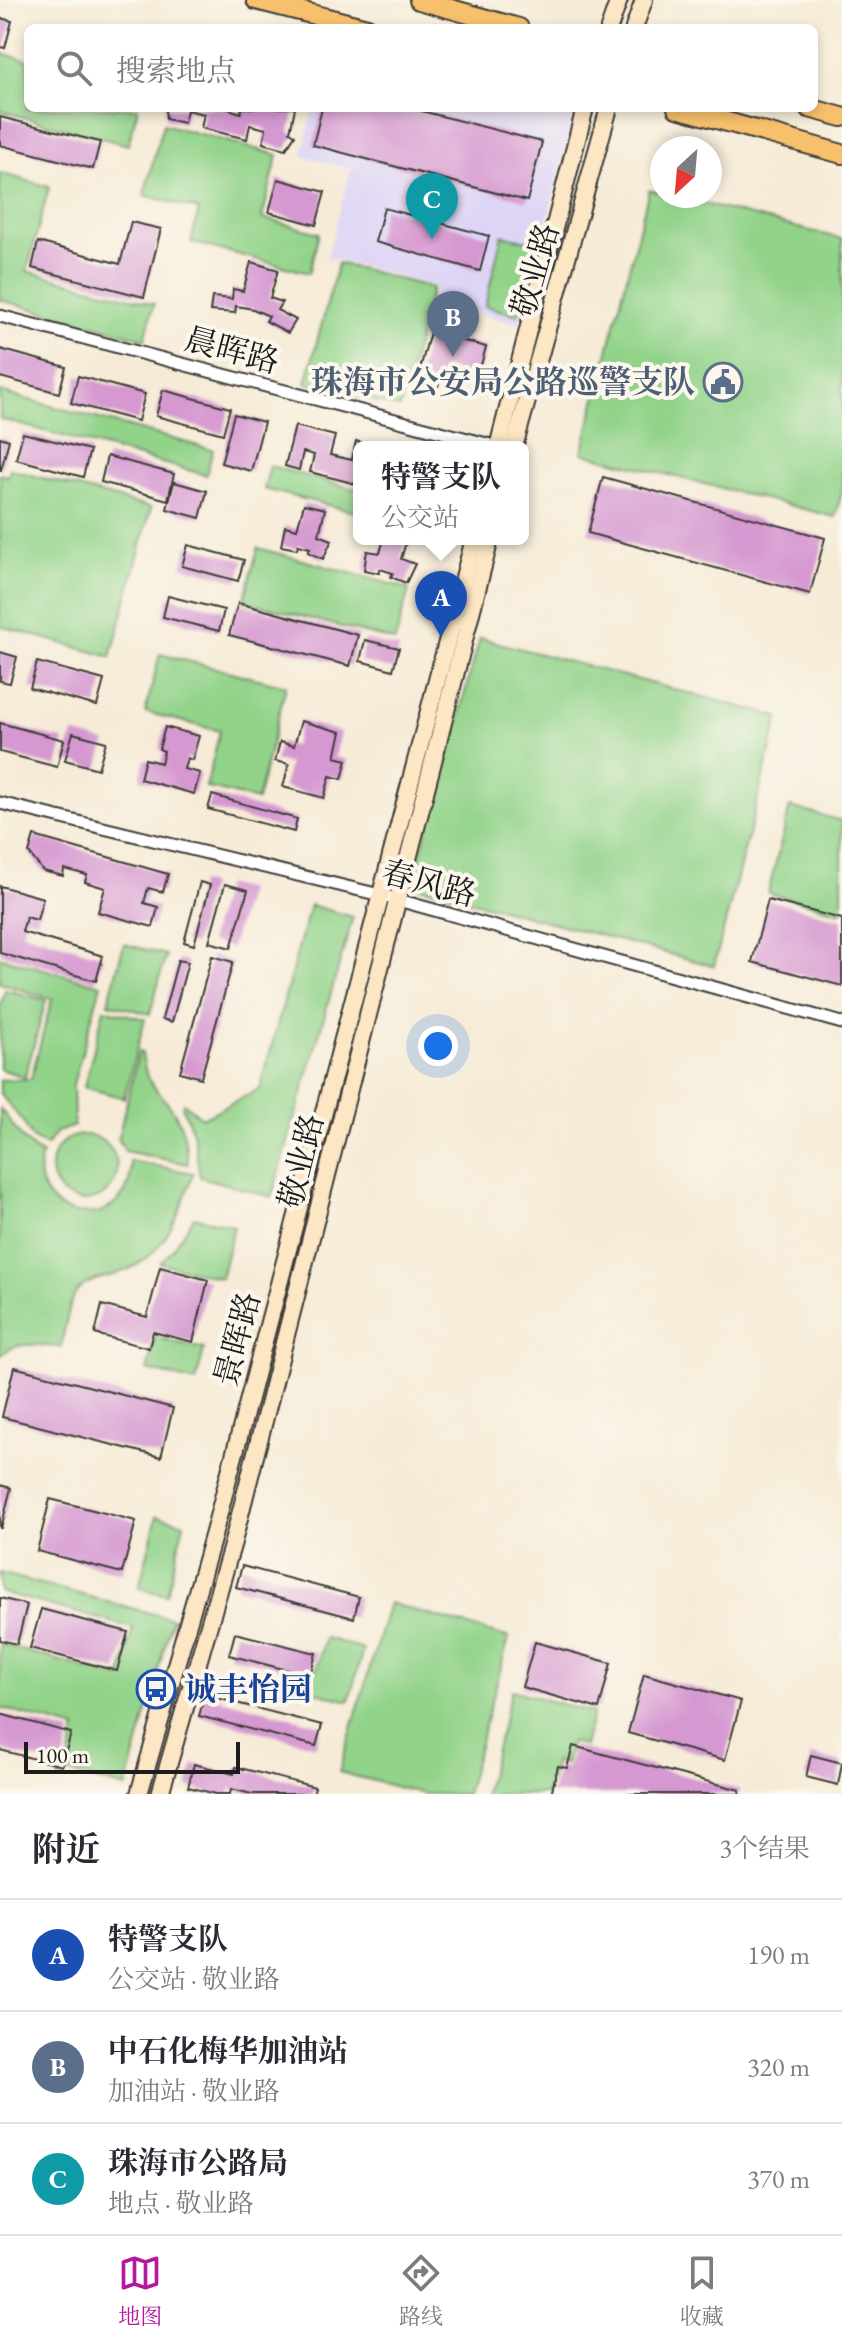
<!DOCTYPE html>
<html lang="zh">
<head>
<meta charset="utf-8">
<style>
	body { margin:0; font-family:"EB Garamond","Noto Serif SC",serif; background:#f7f7f7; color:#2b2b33 }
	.compass { position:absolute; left:650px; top:136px; width:72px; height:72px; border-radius:50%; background:#fff; box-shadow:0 4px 12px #0003; rotate:206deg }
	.scale { position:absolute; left:24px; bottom:20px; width:216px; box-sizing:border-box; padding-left:8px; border:4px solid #1c1c1c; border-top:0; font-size:22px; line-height:28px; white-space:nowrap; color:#1c1c1c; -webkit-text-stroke:6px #fbf7ec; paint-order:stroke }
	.you { position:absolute; left:438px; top:1046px; width:28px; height:28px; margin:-20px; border:6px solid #fff; border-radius:50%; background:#1a73e8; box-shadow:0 0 0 12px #1a73e833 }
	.badge { display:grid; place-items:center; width:52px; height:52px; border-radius:50%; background:#b5179e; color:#fff; font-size:26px; font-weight:700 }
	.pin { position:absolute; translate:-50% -66px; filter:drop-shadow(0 2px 4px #0008) }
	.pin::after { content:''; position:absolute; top:42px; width:28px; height:24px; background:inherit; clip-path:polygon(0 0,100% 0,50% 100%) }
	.popup { position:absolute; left:353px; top:441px; width:176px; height:104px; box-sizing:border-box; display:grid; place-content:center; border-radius:12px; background:#fff; filter:drop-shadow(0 2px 6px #0005); font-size:26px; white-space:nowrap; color:#7c7c81 }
	.popup b { font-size:30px; color:#2b2b33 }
	.popup::after { content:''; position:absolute; left:50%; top:100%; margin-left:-16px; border:16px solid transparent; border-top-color:#fff }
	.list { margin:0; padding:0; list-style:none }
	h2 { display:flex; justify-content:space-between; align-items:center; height:104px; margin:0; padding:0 32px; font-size:34px }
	h2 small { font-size:26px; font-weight:400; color:#7c7c81 }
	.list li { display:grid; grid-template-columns:52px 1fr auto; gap:24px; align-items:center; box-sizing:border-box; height:112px; padding:0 32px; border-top:2px solid #e1e1e2 }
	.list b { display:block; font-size:30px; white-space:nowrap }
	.list p { margin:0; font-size:26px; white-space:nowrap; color:#7c7c81 }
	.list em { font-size:26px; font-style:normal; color:#7c7c81 }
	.icon { flex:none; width:44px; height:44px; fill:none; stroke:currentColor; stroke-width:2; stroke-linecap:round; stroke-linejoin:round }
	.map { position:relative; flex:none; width:842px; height:1794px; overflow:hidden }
	.search { position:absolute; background:#fff; box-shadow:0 4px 12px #0003; left:24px; right:24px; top:24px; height:88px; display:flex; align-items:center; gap:20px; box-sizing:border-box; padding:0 28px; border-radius:12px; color:#7c7c81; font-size:30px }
	.sheet { height:440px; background:#fff }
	nav { display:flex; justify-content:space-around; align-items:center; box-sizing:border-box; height:112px; border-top:2px solid #e1e1e2; background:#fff; font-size:22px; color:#7c7c81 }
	nav a { display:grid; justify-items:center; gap:4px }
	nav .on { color:#b5179e }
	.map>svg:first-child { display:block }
	.built { fill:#ded5f6 }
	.green { fill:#92d38a; stroke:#577853; stroke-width:2 }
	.building { fill:#d598d1 }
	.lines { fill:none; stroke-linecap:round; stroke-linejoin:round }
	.minor-casing { stroke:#3d3b38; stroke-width:15 }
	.secondary-casing { stroke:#3d3b38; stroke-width:20 }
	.primary-casing { stroke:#3d3b38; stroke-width:22 }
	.minor { stroke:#fff; stroke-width:11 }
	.secondary { stroke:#fce6c4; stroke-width:16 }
	.primary { stroke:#f7c06c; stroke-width:18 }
	.labels { text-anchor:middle; stroke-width:8; stroke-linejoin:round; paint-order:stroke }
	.street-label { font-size:32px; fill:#1c1c1c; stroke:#fbf7ec }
	.service-label { font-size:32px; font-weight:bold; fill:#4e5e75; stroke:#fbf7ec; text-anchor:end }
	.transit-label { font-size:32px; font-weight:bold; fill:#164399; stroke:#fbf7ec; text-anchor:start }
</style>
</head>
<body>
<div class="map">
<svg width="842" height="1794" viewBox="0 0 842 1794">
	<rect width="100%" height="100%" fill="#fbf7ec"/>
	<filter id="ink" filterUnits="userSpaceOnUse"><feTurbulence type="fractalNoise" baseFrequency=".0125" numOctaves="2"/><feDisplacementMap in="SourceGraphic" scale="16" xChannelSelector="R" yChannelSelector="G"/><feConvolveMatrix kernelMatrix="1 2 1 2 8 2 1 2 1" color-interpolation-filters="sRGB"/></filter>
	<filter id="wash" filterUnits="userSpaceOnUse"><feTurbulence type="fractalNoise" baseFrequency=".006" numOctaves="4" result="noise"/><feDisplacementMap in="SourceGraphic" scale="32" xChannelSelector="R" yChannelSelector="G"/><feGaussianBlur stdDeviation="1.8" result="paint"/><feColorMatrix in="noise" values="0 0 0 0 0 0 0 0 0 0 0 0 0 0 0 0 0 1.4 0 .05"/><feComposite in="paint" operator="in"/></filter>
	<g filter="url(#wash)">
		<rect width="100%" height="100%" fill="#f6ebd7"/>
		<!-- built -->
		<polygon class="built" points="314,108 576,109 520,324 432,301 435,286 327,257 351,169 302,156"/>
		<!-- green -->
		<g class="green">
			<polygon points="0,53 28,60 28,108 138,108 128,145 0,111"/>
			<polygon points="163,124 278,155 262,218 319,233 309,273 191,242 199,210 144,195"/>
			<polygon points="0,173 49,187 27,271 154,304 145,339 0,300"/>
			<polygon points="649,190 662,193 662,196 673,196 842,239 842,491 835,517 582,453"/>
			<polygon points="502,235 536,243 518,315 485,306"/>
			<polygon points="338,263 432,288 400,408 306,383"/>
			<polygon points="0,392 213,450 206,475 0,419"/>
			<polygon points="270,466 359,490 359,513 264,489"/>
			<polygon points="10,469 151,508 111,657 0,626 0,474 8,476"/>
			<polygon points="258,548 409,589 395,641 244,601"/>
			<polygon points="480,638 779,717 714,966 412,885"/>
			<polygon points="160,654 286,686 257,800 206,787 220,731 145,712"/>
			<polygon points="790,807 842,821 842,912 768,893"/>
			<polygon points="310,905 353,917 272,1197 200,1177 193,1132 182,1106 184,1103 202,1118 260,1089"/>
			<polygon points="124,944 166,955 150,1014 108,1003"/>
			<polygon points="0,957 101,985 73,1084 74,1126 57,1132 46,1146 33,1139 22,1120 0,1094 0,1080 31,1079 52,999 0,983"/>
			<polygon points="5,990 46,1000 25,1077 0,1069 0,1007"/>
			<polygon points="104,1009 145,1019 124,1098 84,1087"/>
			<path d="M 139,1052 L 142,1053 C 146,1088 158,1087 175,1114 C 185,1130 186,1147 188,1164 L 125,1151 L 118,1138 Z"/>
			<path d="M 0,1109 C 14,1125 23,1145 42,1154 C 21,1227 138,1237 130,1161 L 193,1173 C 180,1215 164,1258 119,1273 C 104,1279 86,1279 76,1293 C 68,1304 64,1333 61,1347 C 39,1346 16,1339 0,1356 Z"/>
			<circle cx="84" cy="1168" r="33"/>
			<polygon points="194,1217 234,1226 221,1278 160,1263 172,1250"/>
			<polygon points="155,1337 204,1349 196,1382 147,1370"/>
			<polygon points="157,1516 184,1523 167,1595 139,1588"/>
			<polygon points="0,1573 172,1619 126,1788 66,1772 76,1729 0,1708 0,1644 121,1678 133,1628 0,1592"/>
			<polygon points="389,1603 509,1638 466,1794 424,1794 339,1772"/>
			<polygon points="325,1638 363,1649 349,1701 310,1690"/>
			<polygon points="512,1690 593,1713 584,1746 571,1742 565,1764 555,1762 546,1794 484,1794"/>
		</g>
		<g id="blocks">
			<!-- building -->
			<g class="building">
				<polygon points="0,18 12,21 5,48 0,47"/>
				<polygon points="165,108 225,108 241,113 242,108 295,108 290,132 295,135 286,149 263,143 266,129 250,125 247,139 201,128 204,114 187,110 184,123 166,119"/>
				<polygon points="322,108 410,108 542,142 527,201 313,145"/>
				<polygon points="0,117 100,142 93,169 0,145"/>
				<polygon points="278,179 325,192 316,225 269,212"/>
				<polygon points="384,208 489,236 480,271 375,242"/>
				<polygon points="131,222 161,229 144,297 32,268 38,242 120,264"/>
				<polygon points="251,262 278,270 270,298 282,302 277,310 296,320 288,333 266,321 269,316 253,309 236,306 235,313 210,311 212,297 232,299 233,289 243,291"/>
				<polygon points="436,310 456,315 450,337 486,347 478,376 443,367 437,390 416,384"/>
				<polygon points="0,349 66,367 59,393 0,377"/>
				<polygon points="78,376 145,394 138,421 71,403"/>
				<polygon points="163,390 230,408 223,434 156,416"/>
				<polygon points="234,414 264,422 251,471 221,463"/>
				<polygon points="295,426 335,436 330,455 352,460 356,441 374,446 359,447 359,472 356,484 310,472 314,455 303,452 299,470 285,466"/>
				<polygon points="23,433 90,450 83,477 16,459"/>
				<polygon points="0,437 9,440 1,470 0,470"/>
				<polygon points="107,456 174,474 168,500 101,482"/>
				<polygon points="603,477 825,538 810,594 588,533"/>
				<polygon points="174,482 207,491 200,518 167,509"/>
				<polygon points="304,504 325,509 319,535 332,540 323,559 308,552 310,548 298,545 297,549 281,546 285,526 297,529"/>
				<polygon points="384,539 407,539 401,559 415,564 406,583 391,577 393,573 380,569 379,573 364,570 367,551 380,553"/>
				<polygon points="188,545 244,560 238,581 182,566"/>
				<polygon points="168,596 224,610 219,631 163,617"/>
				<polygon points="238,603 358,635 350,666 229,635"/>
				<polygon points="365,640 399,648 393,670 360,661"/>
				<polygon points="0,652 17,657 10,683 0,681"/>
				<polygon points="37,662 104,680 97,706 30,688"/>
				<polygon points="301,721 341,732 335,757 347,760 342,779 330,776 324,798 283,787 289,764 275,761 280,742 294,746"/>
				<polygon points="0,723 64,740 57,767 0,752"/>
				<polygon points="165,727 199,736 192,760 187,758 184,769 200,773 194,794 140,779 145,759 161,763 164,751 159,749"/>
				<polygon points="73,733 106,742 98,769 65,760"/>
				<polygon points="212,795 297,819 294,832 208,809"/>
				<polygon points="34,836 168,874 163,892 148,888 144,903 158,907 153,927 98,912 105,888 85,882 87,875 64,869 63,876 43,871 29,853"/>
				<polygon points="200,882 210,885 194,945 184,942"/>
				<polygon points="225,884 248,890 231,948 209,942"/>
				<polygon points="0,886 43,898 37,920 26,917 22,932 103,956 96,981 0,953"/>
				<polygon points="768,900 842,919 842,986 752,962"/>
				<polygon points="212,956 233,962 201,1078 180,1072"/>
				<polygon points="178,960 188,962 172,1022 162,1019"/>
				<polygon points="160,1267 208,1280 193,1342 153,1332 149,1348 95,1334 102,1305 147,1317"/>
				<polygon points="14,1367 173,1408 161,1457 2,1417"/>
				<polygon points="0,1485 11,1488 1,1528 0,1528"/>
				<polygon points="50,1499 136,1521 122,1573 37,1551"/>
				<polygon points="242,1566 359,1597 354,1618 236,1587"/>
				<polygon points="0,1598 27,1605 17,1644 0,1640"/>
				<polygon points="41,1609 128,1632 117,1671 30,1648"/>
				<polygon points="235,1633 316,1653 310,1676 229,1655"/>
				<polygon points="535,1642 611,1663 599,1709 522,1687"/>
				<polygon points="644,1674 741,1701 725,1760 628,1733"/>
				<polygon points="205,1695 322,1725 316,1746 199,1716"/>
				<polygon points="0,1714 71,1733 62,1766 0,1750"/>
				<polygon points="573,1746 740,1790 739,1794 551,1794 558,1766 567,1768"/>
				<polygon points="811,1755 842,1763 838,1785 806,1777"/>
				<polygon points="194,1764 234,1774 236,1767 315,1787 313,1794 252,1794 231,1789 230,1794 216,1794 188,1787"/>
			</g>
		</g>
	</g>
	<g filter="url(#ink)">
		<use href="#blocks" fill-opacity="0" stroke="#3d3b38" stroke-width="2"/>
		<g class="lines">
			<!-- minor casing -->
			<g class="minor-casing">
				<g id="minor">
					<polyline points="0,316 498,447"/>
					<polyline points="0,803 380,895 842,1023"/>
				</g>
			</g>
			<!-- secondary casing -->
			<g class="secondary-casing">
				<g id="secondary">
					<polyline points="609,28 619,0"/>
					<polyline points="634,28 644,0"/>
					<polyline points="498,447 585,108"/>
					<polyline points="514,447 609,108"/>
					<polyline points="139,1794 213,1536 474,539"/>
					<polyline points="160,1794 233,1542 490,539"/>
				</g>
			</g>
			<!-- primary casing -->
			<g class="primary-casing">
				<g id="primary">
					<polyline points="256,0 367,28"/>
					<polyline points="419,0 519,28"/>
					<polyline points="677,108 842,154"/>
					<polyline points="809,108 842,117"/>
				</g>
			</g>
			<!-- minor -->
			<use href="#minor" class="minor"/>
			<!-- secondary -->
			<use href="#secondary" class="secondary"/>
			<!-- primary -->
			<use href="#primary" class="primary"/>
		</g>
	</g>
	<!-- icons -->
	<defs>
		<g id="civic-ring" transform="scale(2)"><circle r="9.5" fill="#fbf7ec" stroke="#5c6f8a" stroke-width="1.5"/><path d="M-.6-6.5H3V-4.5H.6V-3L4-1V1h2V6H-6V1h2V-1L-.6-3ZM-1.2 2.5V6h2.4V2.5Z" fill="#5c6f8a"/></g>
		<g id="bus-ring" transform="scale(2)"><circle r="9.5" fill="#fbf7ec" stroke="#1a4fb4" stroke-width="1.5"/><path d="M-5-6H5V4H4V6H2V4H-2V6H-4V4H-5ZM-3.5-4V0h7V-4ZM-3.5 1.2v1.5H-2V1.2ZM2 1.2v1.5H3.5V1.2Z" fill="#1a4fb4"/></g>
	</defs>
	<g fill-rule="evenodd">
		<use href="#civic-ring" x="723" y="382"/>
		<use href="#bus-ring" x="156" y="1689"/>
	</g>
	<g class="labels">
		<!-- street labels -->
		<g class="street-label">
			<text transform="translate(535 270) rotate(-74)" y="11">敬业路</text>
			<text transform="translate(232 350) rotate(15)" y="11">晨晖路</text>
			<text transform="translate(429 883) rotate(15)" y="11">春风路</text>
			<text transform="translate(301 1161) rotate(-76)" y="11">敬业路</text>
			<text transform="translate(237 1339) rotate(-75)" y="11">景晖路</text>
		</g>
		<!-- service labels -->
		<g class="service-label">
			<text x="695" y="393">珠海市公安局公路巡警支队</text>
		</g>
		<!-- transit labels -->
		<g class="transit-label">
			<text x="184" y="1700">诚丰怡园</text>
		</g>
	</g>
</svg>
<svg class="compass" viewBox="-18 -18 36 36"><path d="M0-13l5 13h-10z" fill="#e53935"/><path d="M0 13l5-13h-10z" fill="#7c7c81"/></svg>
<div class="scale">100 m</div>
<div class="you"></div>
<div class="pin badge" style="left:441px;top:637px;background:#1a4fb4">A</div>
<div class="popup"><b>特警支队</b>公交站</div>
<div class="pin badge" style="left:453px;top:357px;background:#5c6f8a">B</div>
<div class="pin badge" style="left:432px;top:239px;background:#0f9aa8">C</div>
<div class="search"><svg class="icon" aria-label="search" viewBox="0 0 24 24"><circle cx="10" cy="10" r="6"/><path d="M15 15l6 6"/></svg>搜索地点</div>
</div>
<section class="sheet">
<h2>附近<small>3个结果</small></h2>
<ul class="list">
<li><span class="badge" style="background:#1a4fb4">A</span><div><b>特警支队</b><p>公交站 · 敬业路</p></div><em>190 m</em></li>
<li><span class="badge" style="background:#5c6f8a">B</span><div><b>中石化梅华加油站</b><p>加油站 · 敬业路</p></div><em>320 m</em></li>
<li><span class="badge" style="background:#0f9aa8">C</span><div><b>珠海市公路局</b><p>地点 · 敬业路</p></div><em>370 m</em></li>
</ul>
</section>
<nav>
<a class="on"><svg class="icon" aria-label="map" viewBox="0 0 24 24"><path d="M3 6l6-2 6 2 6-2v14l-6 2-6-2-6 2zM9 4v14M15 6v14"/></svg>地图</a>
<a><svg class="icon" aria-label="directions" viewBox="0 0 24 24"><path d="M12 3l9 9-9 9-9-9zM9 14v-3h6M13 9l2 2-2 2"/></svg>路线</a>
<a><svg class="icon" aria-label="saved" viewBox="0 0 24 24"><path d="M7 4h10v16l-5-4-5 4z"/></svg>收藏</a>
</nav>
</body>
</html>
